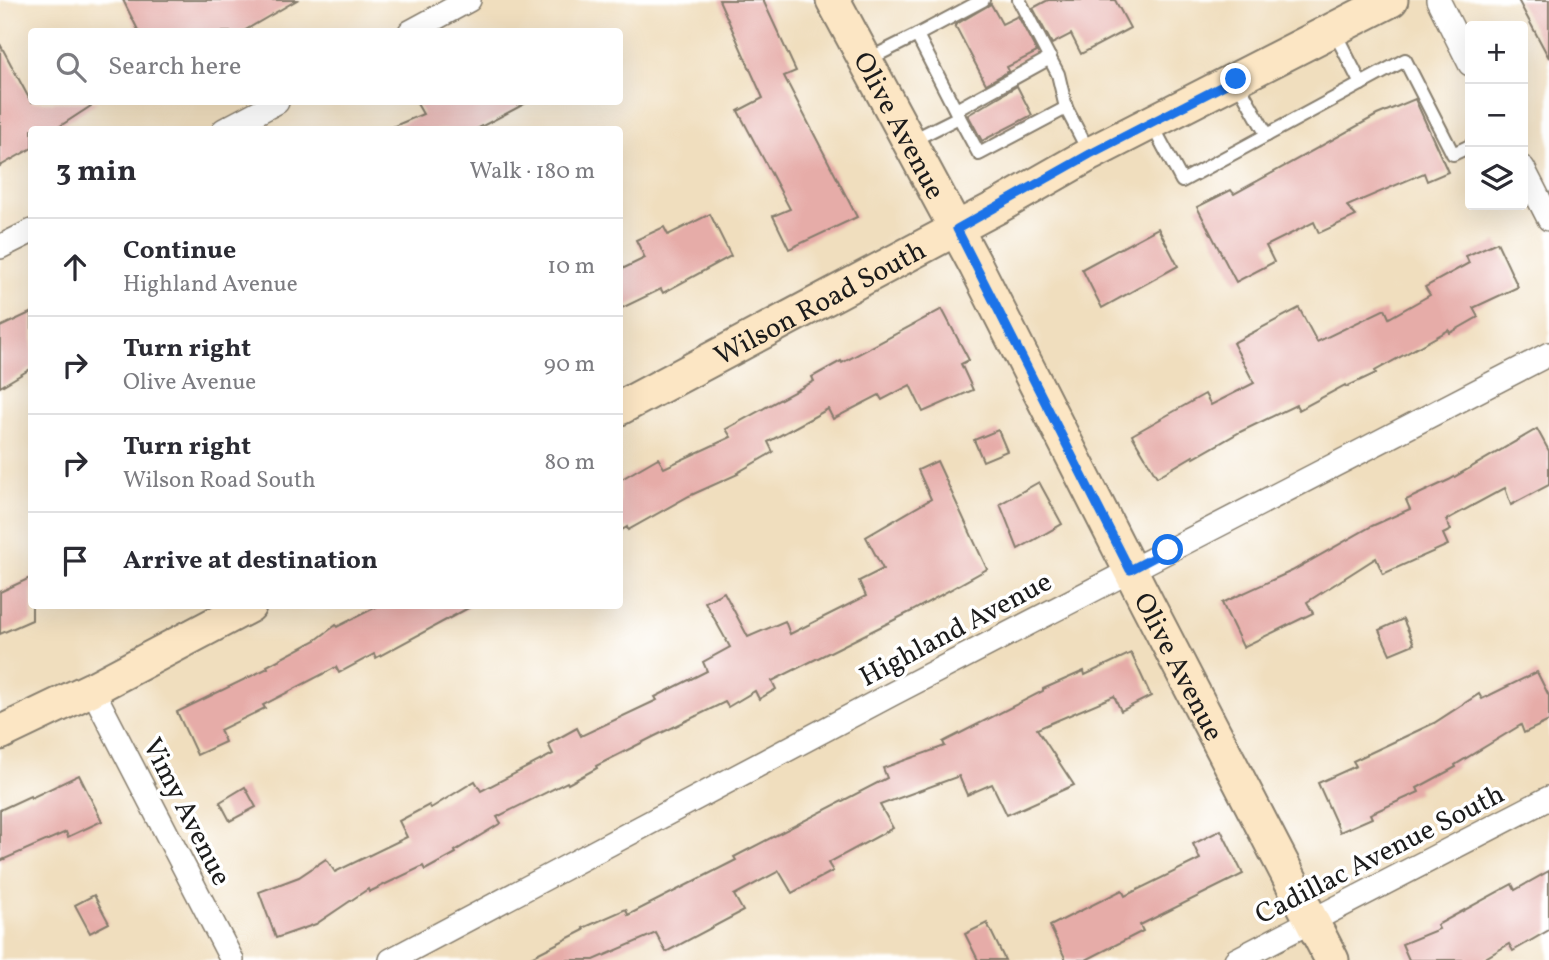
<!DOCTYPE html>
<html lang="en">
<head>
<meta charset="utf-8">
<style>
	body { margin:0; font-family:Vollkorn,serif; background:#f2f2f3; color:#2b2b33 }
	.controls { position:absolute; right:21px; top:21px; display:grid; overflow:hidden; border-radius:7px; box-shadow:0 7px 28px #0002 }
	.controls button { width:63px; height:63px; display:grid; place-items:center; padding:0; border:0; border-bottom:2px solid #e1e1e2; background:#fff; color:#2b2b33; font:35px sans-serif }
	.stop { position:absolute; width:21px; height:21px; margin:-16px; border:5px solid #1a73e8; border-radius:50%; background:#fff }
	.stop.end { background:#1a73e8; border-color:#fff; box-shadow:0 2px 7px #0008 }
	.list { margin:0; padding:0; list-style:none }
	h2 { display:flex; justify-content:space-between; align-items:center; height:91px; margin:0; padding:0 28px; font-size:30px }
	h2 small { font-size:23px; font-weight:400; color:#7c7c81 }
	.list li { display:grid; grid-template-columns:46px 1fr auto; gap:21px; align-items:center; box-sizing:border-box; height:98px; padding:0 28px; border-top:2px solid #e1e1e2 }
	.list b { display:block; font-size:26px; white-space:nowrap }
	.list p { margin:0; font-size:23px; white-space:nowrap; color:#7c7c81 }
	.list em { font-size:23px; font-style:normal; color:#7c7c81 }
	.icon { flex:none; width:38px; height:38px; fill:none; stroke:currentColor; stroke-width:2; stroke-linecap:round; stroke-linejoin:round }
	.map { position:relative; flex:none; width:1549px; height:960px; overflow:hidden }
	.search { position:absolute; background:#fff; box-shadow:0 7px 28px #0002; left:28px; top:28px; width:595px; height:77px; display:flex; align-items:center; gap:18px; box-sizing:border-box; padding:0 24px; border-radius:7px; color:#7c7c81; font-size:26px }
	.panel { position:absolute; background:#fff; box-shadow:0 7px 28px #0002; left:28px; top:126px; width:595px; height:483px; border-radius:7px }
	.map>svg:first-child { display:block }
	.building { fill:#e6aca8 }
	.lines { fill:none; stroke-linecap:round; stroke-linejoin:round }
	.lane-casing { stroke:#867d6d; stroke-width:16 }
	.street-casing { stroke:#867d6d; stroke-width:26 }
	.secondary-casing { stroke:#867d6d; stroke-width:37 }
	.lane { stroke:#fff; stroke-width:12 }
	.street { stroke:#fff; stroke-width:23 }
	.secondary { stroke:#fce6c4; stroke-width:33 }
	.route { stroke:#1a73e8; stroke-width:9 }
	.labels { text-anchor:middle; stroke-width:7; stroke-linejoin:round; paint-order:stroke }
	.street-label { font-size:28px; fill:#1c1c1c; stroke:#fff }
</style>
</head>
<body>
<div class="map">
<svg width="1549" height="960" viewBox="0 0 1549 960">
	<rect width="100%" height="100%" fill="#fff"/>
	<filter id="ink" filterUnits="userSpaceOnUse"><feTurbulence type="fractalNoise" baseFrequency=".0143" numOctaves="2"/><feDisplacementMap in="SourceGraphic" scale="14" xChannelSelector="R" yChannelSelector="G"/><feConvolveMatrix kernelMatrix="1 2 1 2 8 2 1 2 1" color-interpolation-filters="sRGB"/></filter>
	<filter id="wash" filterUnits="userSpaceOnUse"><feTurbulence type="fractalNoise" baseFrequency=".00686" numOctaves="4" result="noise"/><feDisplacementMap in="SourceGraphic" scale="28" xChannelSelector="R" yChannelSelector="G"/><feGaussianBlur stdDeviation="1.57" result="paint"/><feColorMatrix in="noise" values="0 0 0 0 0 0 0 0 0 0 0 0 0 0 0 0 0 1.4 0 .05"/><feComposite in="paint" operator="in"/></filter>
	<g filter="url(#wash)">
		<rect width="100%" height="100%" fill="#f0debe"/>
		<g id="blocks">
			<!-- building -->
			<g class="building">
				<polygon points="123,0 297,0 242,32 139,32"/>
				<polygon points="719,0 763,0 796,71 784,76 857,217 789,249 773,216 790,209 738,111 763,98"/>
				<polygon points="1048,0 1115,0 1130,28 1081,54 1071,34 1052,44 1033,8"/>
				<polygon points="1518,0 1549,0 1549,58"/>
				<polygon points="991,4 1002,24 1018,16 1037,52 1007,67 1009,71 986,84 955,25"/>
				<polygon points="0,44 31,102 97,102 54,130 32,130 32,148 0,166"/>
				<polygon points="1017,86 1032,115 982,141 968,115"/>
				<polygon points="1415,99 1448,172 1427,181 1424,173 1347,206 1356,216 1319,233 1314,222 1266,246 1274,262 1236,282 1197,207 1231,190 1234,194 1377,115"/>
				<polygon points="416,102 528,102 475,130 385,130 423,114"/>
				<polygon points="710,214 731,256 663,293 661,289 620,309 620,270 645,258 636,240 664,227 668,235"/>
				<polygon points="1158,228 1178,266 1102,308 1082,269"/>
				<polygon points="1497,242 1518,287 1473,308 1478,317 1450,333 1449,330 1375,371 1376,373 1346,387 1345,385 1299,410 1296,405 1240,432 1194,458 1193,456 1157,477 1132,435 1205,394 1211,405 1254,383 1233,343 1299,308 1317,342 1385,309 1389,318 1430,295 1425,287 1469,263 1466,256"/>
				<polygon points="942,309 969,360 961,364 973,390 923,412 910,385 882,400 879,395 833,419 828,409 768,442 773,452 737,473 738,474 689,496 628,530 627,527 620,531 620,480 658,458 664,468 731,437 726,429 814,381 812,377 841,361 842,363"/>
				<polygon points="32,312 32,368 0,387 0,327"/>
				<polygon points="1537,429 1549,451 1549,485 1511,505 1505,488 1446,520 1451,530 1443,534 1448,545 1383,574 1376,558 1307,602 1313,613 1243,647 1222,603 1292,571 1372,526 1410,509 1406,500 1449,480"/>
				<polygon points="998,430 1007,451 983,461 974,440"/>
				<polygon points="937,461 987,569 912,611 772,681 776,689 759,699 755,691 728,707 725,702 653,737 596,766 597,768 568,784 567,782 497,817 501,823 455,851 456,853 425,870 423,866 369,892 368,889 316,924 276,938 259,892 299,877 326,859 335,872 407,837 399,821 429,805 431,808 475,781 481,791 553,754 548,744 577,728 581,736 657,700 655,697 707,671 703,662 730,647 705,602 724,592 748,637 785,621 790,634 866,596 859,581 883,569 866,537 931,499 918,470"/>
				<polygon points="1039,482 1062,524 1018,549 1000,504"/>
				<polygon points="32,577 32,620 0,634 0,592"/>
				<polygon points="378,606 472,606 376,658 374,654 339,673 336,667 263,705 265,708 220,730 225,742 197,755 177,712 268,668 267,666 316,640 336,625 337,627"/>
				<polygon points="1403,619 1414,644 1390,654 1379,630"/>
				<polygon points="1131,653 1151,696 1121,711 1114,696 1037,729 1074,785 1007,815 992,784 967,795 959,776 880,805 893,828 828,863 833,871 792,893 779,871 734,895 743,911 666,952 656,933 594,960 525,960 584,930 583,928 626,909 628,915 736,860 734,857 887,778 883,768 945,746 943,742 1043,691 1043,689 1084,671 1085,675"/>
				<polygon points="1537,672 1549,696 1549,721 1524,733 1521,725 1455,765 1456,767 1417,788 1419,792 1370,814 1372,818 1340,832 1318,783 1356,766 1353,761 1434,723 1479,694 1482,699"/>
				<polygon points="79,775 102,821 68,837 66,832 0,861 0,810 30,796 31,798"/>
				<polygon points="245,787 256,807 230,821 220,802"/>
				<polygon points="1221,830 1243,874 1140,925 1143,931 1086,960 1066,960 1050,926 1122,890 1125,896 1200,859 1193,844"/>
				<polygon points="1549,871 1549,930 1513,951 1509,944 1482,960 1409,960 1402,944 1439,929 1437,925 1512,884 1515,890"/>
				<polygon points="94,895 109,923 90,933 75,905"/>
				<polygon points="987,923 1005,960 978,960 965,934"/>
			</g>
		</g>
	</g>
	<g filter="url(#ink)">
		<use href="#blocks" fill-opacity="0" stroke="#867d6d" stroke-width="2"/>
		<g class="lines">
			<!-- lane casing -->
			<g class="lane-casing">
				<g id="lane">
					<polyline points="1019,0 1058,74 1066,108"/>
					<polyline points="1334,31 1361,84"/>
					<polyline points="917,35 983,0"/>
					<polyline points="867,60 917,35 959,117 911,141"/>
					<polyline points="1236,80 1267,135"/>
					<polyline points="956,110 1050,58"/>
					<polyline points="959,117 979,154 1066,108 1090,154"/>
					<polyline points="1151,123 1182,181 1405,60 1453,154 1470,146"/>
				</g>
			</g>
			<!-- street casing -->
			<g class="street-casing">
				<g id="street">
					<polyline points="1438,0 1470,64"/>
					<polyline points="410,32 469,0"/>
					<polyline points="224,130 277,102"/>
					<polyline points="1523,168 1549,219"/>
					<polyline points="0,247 32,231"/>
					<polyline points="92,689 232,960"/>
					<polyline points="391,960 892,694 1549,354"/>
					<polyline points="1236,960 1549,798"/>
				</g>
			</g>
			<!-- secondary casing -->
			<g class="secondary-casing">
				<g id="secondary">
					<path id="s1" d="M 833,0 L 976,266 L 1147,603 L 1332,960"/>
					<path id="s2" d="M 620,408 L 999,206 L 1090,154 L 1391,0"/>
					<polyline points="0,733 92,689 249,606"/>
				</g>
			</g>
			<!-- lane -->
			<use href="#lane" class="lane"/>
			<!-- street -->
			<use href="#street" class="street"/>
			<!-- secondary -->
			<use href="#secondary" class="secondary"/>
		</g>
	</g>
	<g class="lines" filter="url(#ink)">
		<!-- route -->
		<polyline class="route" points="1168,550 1130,570 957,229 1090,154 1236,79"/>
	</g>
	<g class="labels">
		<!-- street labels -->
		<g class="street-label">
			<text dy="10" stroke="none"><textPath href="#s1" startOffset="142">Olive Avenue</textPath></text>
			<text dy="10" stroke="none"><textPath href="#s2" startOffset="226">Wilson Road South</textPath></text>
			<text transform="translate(955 628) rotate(-28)" y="10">Highland Avenue</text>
			<text dy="10" stroke="none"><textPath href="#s1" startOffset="751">Olive Avenue</textPath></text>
			<text transform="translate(188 811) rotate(63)" y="10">Vimy Avenue</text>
			<text transform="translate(1379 853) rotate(-27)" y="10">Cadillac Avenue South</text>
		</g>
	</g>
</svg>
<div class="controls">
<button>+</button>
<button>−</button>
<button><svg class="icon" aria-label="layers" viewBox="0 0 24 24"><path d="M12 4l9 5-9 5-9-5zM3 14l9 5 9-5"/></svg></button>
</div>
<div class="stop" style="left:1168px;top:550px"></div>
<div class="stop end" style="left:1236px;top:79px"></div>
<div class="search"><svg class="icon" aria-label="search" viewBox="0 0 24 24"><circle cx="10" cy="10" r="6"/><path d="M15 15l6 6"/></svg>Search here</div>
<section class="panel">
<h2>3 min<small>Walk · 180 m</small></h2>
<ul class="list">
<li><svg class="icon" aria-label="ahead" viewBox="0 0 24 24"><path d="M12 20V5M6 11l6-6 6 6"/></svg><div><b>Continue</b><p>Highland Avenue</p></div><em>10 m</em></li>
<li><svg class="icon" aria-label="right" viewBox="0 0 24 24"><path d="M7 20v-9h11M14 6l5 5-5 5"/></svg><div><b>Turn right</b><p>Olive Avenue</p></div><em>90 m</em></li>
<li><svg class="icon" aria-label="right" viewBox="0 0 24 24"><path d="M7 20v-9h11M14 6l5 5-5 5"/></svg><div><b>Turn right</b><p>Wilson Road South</p></div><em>80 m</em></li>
<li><svg class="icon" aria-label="arrive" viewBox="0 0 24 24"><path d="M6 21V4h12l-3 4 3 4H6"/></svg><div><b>Arrive at destination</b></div></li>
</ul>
</section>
</div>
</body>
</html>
